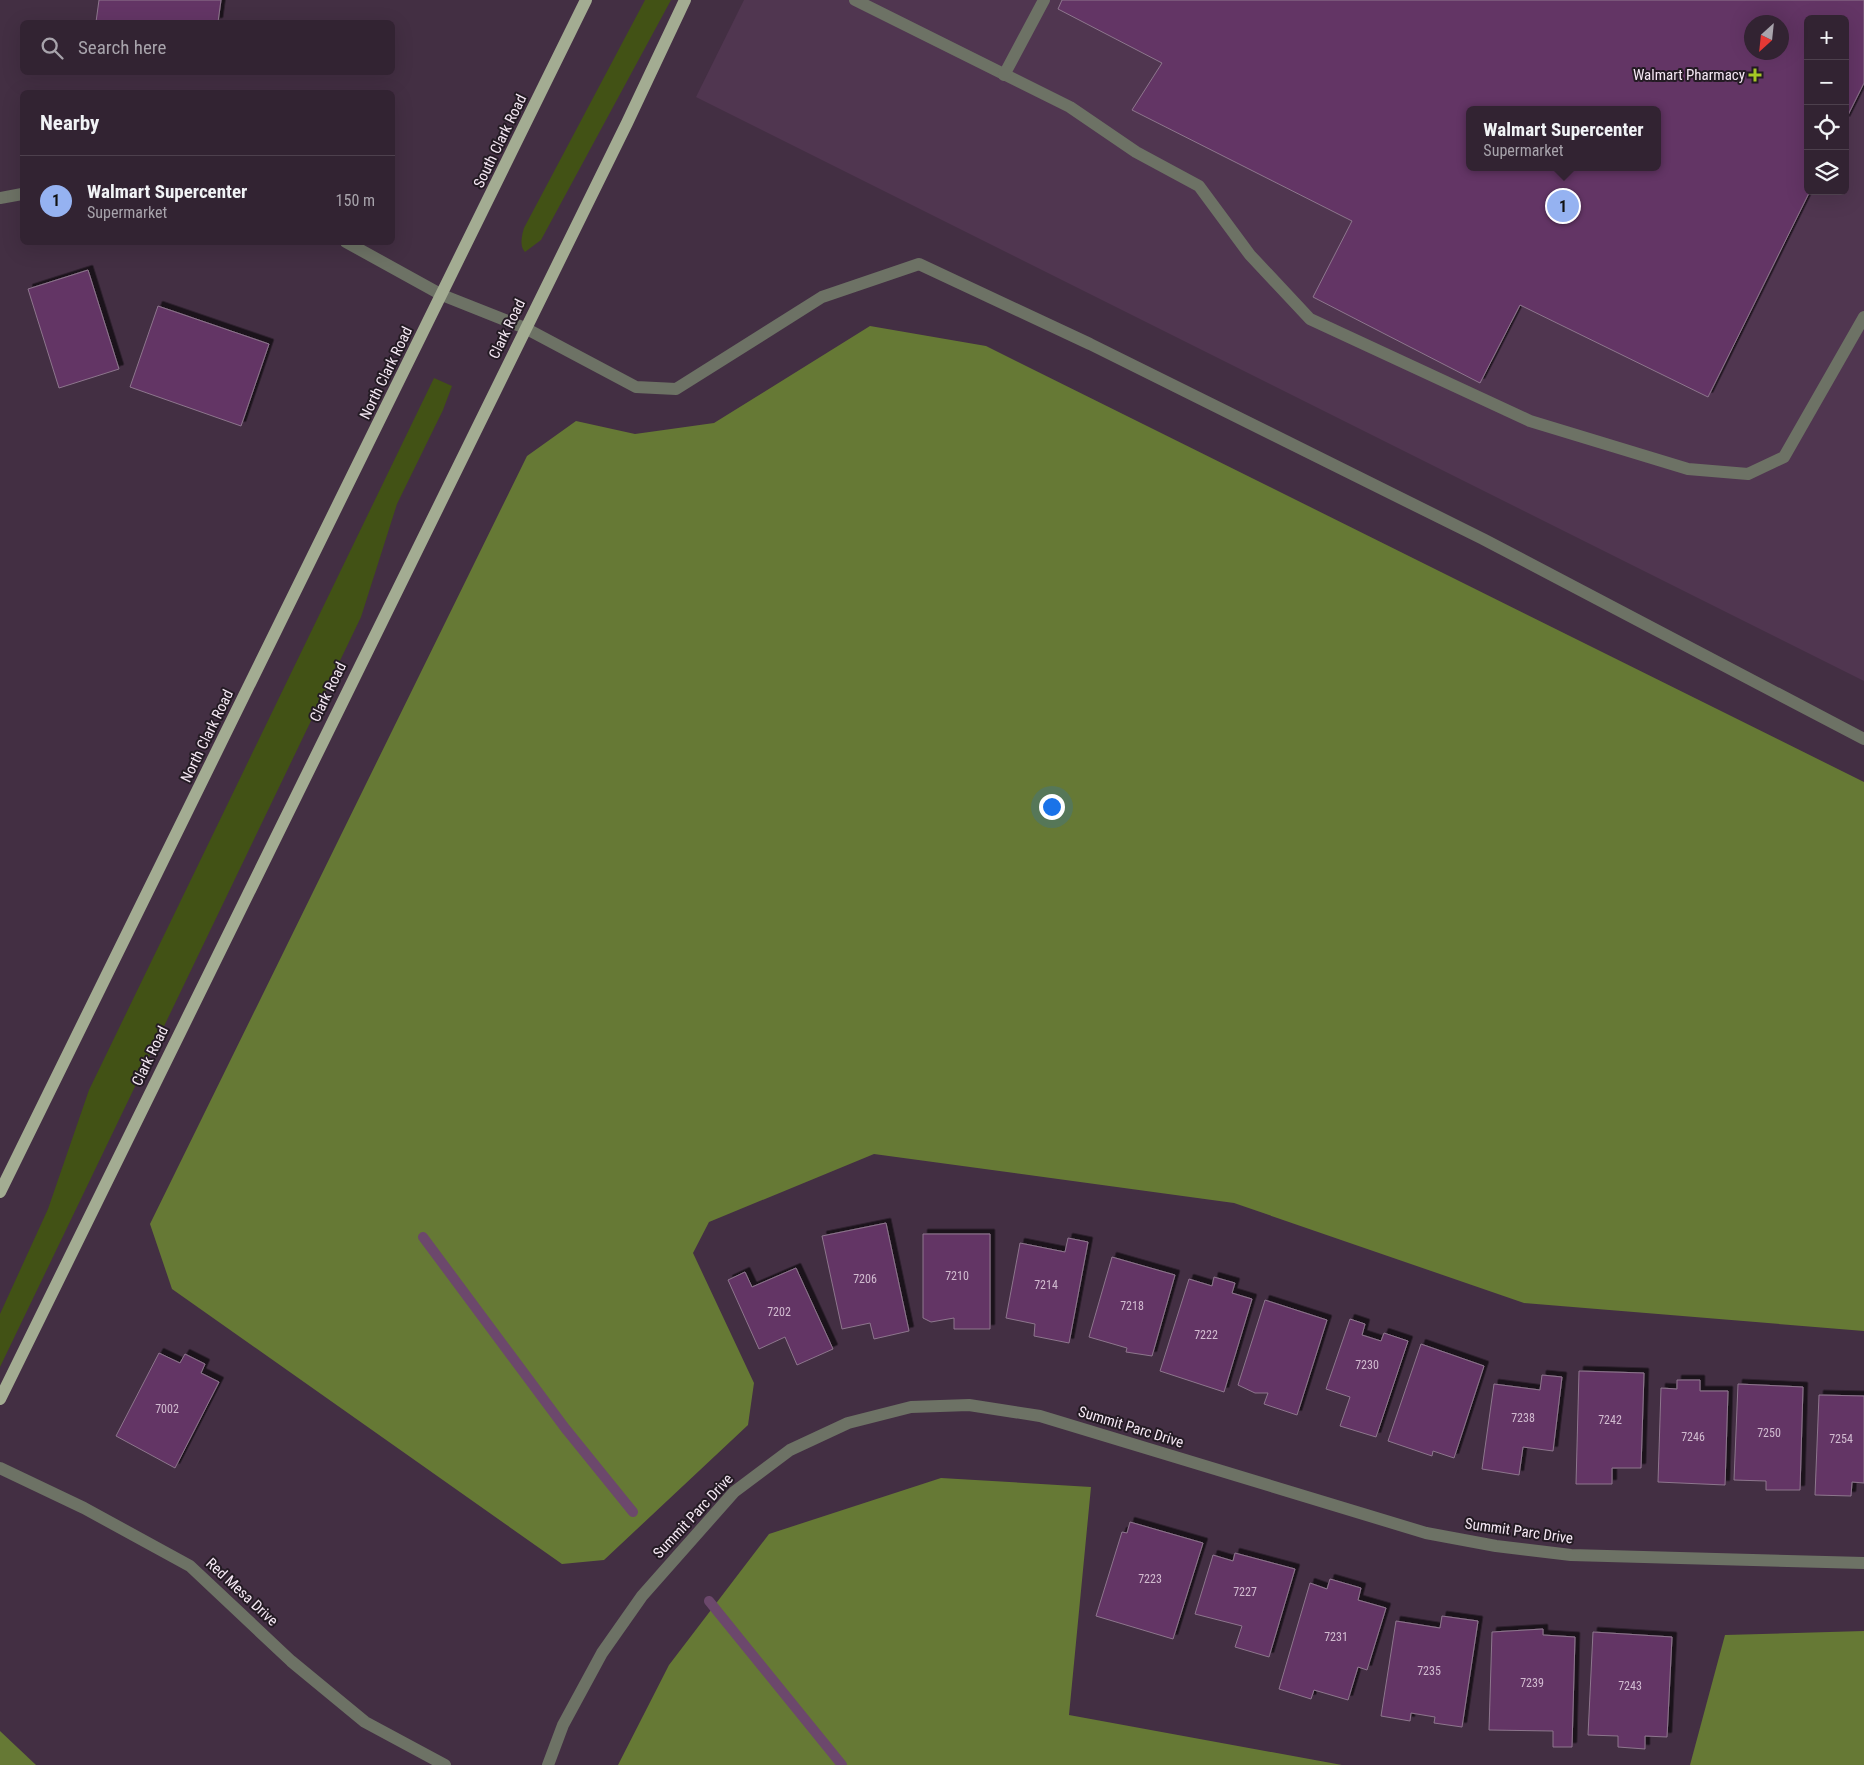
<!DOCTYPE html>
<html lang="en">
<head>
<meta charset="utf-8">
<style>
	body { margin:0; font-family:"Roboto Condensed",sans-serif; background:#3a2b3a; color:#f1f3f6 }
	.controls { position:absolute; right:15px; top:15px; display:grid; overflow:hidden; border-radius:8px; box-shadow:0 5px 20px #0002 }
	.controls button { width:45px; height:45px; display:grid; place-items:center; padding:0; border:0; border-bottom:1px solid #4d404d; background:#322332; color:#f1f3f6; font:25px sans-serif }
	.compass { position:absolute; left:1744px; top:15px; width:45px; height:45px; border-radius:50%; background:#322332; box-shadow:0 5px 20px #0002; rotate:207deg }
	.you { position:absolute; left:1051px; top:806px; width:18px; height:18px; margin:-12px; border:4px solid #fff; border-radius:50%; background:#1a73e8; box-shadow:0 0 0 8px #1a73e833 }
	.badge { display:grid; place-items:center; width:32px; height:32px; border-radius:50%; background:#95b2f1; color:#111; font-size:16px; font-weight:700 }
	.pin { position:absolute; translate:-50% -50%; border:2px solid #fff; box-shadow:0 1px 5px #0006 }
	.popup { position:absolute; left:1466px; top:106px; width:195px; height:65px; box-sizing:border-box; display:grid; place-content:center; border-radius:8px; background:#322332; filter:drop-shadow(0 1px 4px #0005); font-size:16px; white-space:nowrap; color:#a8a4ac }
	.popup b { font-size:19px; color:#f1f3f6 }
	.popup::after { content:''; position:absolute; left:50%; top:100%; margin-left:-10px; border:10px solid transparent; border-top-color:#322332 }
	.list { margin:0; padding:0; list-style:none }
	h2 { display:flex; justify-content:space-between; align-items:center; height:65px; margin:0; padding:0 20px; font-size:21px }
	h2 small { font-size:16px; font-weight:400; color:#a8a4ac }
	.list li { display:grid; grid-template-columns:32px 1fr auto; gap:15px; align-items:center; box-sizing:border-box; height:90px; padding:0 20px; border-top:1px solid #4d404d }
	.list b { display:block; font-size:19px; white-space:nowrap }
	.list p { margin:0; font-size:16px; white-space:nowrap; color:#a8a4ac }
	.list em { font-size:16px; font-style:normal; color:#a8a4ac }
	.icon { flex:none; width:28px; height:28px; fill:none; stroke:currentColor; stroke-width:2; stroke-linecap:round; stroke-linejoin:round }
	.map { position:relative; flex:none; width:1864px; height:1765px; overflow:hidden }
	.search { position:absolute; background:#322332; box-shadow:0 5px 20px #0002; left:20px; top:20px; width:375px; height:55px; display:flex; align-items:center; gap:12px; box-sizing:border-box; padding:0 18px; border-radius:8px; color:#a8a4ac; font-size:19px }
	.panel { position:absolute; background:#322332; box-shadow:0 5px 20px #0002; left:20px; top:90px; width:375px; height:155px; border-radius:8px }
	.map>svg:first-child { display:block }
	.built { fill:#503650; fill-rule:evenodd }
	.green { fill:#425215 }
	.forest { fill:#667935 }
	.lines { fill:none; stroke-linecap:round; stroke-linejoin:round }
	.stream { stroke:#6c486c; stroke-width:10 }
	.building { fill:#643565; stroke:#8d768d; fill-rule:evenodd; filter:url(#shadow) }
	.minor { stroke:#6d7265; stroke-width:12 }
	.major { stroke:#a3ac92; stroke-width:12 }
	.poi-dot { fill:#a4c825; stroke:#241b24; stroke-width:2 }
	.labels { text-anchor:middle; stroke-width:4; stroke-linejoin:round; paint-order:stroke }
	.number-label { font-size:12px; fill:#d1bbd0 }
	.poi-label { font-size:15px; fill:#f5e8f4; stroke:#241b24; text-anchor:end }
	.street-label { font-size:15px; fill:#f5e8f4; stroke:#241b24 }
</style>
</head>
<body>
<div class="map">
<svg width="1864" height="1765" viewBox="0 0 1864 1765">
	<defs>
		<filter id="shadow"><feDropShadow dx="4.5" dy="-4.5" stdDeviation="0" flood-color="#0009"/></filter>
	</defs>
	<rect width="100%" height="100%" fill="#432f43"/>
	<!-- built -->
	<path class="built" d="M 744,0 L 1864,0 L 1864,681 L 696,97 ZM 1808,19 L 1845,19 L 1845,191 L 1808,191 ZM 1752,22 L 1782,22 L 1782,52 L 1752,52 ZM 1469,110 L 1657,110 L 1657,167 L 1469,167 Z"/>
	<!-- green -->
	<g class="green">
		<path d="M 645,0 L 671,0 L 541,240 L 525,252 C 519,246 522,235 524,228 Z"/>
		<polygon points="434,378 452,386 443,410 397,504 361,617 0,1367 0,1314 48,1209 89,1090"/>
	</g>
	<!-- forest -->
	<g class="forest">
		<polygon points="870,326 986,346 1864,782 1864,1331 1524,1303 1234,1203 874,1154 709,1222 693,1253 754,1383 748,1425 604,1560 562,1564 172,1289 150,1224 527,456 576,421 635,434 714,423"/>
		<polygon points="941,1478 1091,1487 1069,1715 1342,1765 618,1765 669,1665 769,1534"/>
		<polygon points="1864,1631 1864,1765 1690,1765 1725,1635"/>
		<polygon points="0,1731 36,1765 0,1765"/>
	</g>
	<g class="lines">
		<!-- stream -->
		<g class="stream">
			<polyline points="423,1237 565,1428 633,1512"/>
			<polyline points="709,1601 842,1765"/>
		</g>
	</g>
	<!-- building -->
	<g class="building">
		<polygon points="99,0 221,0 218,22 96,22"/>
		<path d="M 1062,0 L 1864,0 L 1864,83 L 1845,121 L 1845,19 L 1808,19 L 1808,191 L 1810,191 L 1708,397 L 1520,305 L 1480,383 L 1313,297 L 1352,221 L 1132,110 L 1162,63 L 1058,9 ZM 1752,22 L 1782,22 L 1782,52 L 1752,52 ZM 1469,110 L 1657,110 L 1657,167 L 1469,167 Z"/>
		<polygon points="88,270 119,369 59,388 28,289"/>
		<polygon points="158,306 269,344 241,426 130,387"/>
		<polygon points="886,1223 909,1331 874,1339 870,1323 842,1329 822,1236"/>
		<polygon points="923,1234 990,1234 990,1329 954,1329 954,1318 931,1322 923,1318"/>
		<polygon points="1068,1238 1088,1242 1069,1343 1034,1336 1035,1324 1006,1318 1020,1243 1065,1252"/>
		<polygon points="1112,1257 1175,1275 1152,1356 1126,1352 1127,1348 1089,1337"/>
		<polygon points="796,1268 833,1349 797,1365 785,1337 759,1349 728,1280 745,1272 752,1287"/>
		<polygon points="1214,1277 1235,1283 1232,1293 1252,1299 1224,1392 1160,1371 1189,1279 1212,1286"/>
		<polygon points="1265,1300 1327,1320 1297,1415 1264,1404 1268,1393 1255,1393 1238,1385"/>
		<polygon points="1350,1319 1365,1324 1362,1335 1381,1341 1384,1333 1408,1341 1376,1437 1340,1426 1350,1397 1326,1389"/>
		<polygon points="1421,1344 1484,1366 1454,1458 1433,1451 1432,1456 1388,1441"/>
		<polygon points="159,1353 180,1363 185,1354 205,1364 201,1373 219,1382 175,1468 116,1436"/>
		<polygon points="1579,1371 1644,1373 1641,1468 1612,1468 1612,1484 1576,1484"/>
		<polygon points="1542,1375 1562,1377 1553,1451 1523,1447 1519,1475 1482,1469 1494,1384 1540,1390"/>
		<polygon points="1677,1380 1700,1380 1700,1391 1728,1391 1725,1485 1658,1482 1661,1388 1677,1389"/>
		<polygon points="1738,1384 1803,1387 1800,1490 1766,1490 1766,1481 1734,1480"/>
		<polygon points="1819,1395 1864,1396 1864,1483 1852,1482 1851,1496 1815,1495"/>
		<polygon points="1130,1522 1203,1543 1173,1639 1096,1616 1122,1532 1127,1533"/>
		<polygon points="1235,1553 1295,1569 1269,1657 1235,1647 1242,1626 1195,1614 1213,1555 1233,1561"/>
		<polygon points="1330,1579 1361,1588 1358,1600 1386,1608 1367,1670 1358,1667 1348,1700 1314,1690 1311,1699 1279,1689 1310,1583 1327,1589"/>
		<polygon points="1442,1616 1478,1621 1462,1727 1434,1723 1435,1717 1411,1713 1410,1721 1381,1716 1396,1621 1440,1628"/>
		<polygon points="1543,1629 1543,1635 1575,1637 1572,1747 1553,1747 1553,1731 1489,1730 1492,1632"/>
		<polygon points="1593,1632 1672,1637 1667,1737 1645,1736 1645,1749 1618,1747 1618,1736 1588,1735"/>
	</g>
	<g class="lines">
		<!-- minor -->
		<g class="minor">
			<polyline points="855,0 1070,107 1136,152 1199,186 1250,255 1310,319 1530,421 1688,469 1748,474 1784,457 1864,317"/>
			<polyline points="1004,75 1044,0"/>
			<polyline points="0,198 22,194"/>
			<polyline points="346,242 442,295 525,328 636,387 676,389 822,297 919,264 1090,344 1483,539 1864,739"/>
			<polyline points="0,1468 84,1508 190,1566 291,1661 365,1722 445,1765"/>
			<polyline points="548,1765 563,1725 602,1653 642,1596 734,1492 790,1450 848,1423 911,1407 969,1405 1040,1416 1426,1533 1496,1546 1571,1555 1864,1563"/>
		</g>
		<!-- major -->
		<g class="major">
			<polyline points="0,1192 586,0"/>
			<polyline points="0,1399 627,123 685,0"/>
		</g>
	</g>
	<!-- markers -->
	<path class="poi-dot" d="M1752.5 67.5h5v5h5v5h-5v5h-5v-5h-5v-5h5z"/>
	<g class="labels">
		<!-- number labels -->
		<g class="number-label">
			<text x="957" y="1280">7210</text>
			<text x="865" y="1283">7206</text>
			<text x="1046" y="1289">7214</text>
			<text x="1132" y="1310">7218</text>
			<text x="779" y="1316">7202</text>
			<text x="1206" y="1339">7222</text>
			<text x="1367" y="1369">7230</text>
			<text x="167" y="1413">7002</text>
			<text x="1523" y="1422">7238</text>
			<text x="1610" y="1424">7242</text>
			<text x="1769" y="1437">7250</text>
			<text x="1693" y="1441">7246</text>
			<text x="1841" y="1443">7254</text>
			<text x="1150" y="1583">7223</text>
			<text x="1245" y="1596">7227</text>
			<text x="1336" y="1641">7231</text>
			<text x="1429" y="1675">7235</text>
			<text x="1532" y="1687">7239</text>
			<text x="1630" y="1690">7243</text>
		</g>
		<!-- poi labels -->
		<g class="poi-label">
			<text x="1745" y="80">Walmart Pharmacy</text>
		</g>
		<!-- street labels -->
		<g class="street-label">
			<text transform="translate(500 141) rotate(-64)" y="5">South Clark Road</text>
			<text transform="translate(507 329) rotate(-64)" y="5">Clark Road</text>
			<text transform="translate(386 373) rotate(-64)" y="5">North Clark Road</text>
			<text transform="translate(328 692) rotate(-64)" y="5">Clark Road</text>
			<text transform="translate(207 736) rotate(-64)" y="5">North Clark Road</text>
			<text transform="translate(150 1056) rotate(-64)" y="5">Clark Road</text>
			<text transform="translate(1131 1427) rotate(17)" y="5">Summit Parc Drive</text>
			<text transform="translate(693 1516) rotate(-47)" y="5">Summit Parc Drive</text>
			<text transform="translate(1519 1531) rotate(8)" y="5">Summit Parc Drive</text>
			<text transform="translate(242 1592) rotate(43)" y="5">Red Mesa Drive</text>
		</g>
	</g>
</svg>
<div class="controls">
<button>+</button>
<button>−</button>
<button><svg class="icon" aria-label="locate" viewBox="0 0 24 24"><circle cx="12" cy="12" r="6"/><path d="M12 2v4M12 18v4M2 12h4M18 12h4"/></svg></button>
<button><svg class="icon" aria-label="layers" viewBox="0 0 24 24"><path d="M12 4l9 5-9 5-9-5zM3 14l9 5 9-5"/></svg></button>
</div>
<svg class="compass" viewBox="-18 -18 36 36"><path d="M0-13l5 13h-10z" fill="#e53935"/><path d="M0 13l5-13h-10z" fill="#a8a4ac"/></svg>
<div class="you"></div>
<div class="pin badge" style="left:1563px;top:206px">1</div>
<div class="popup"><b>Walmart Supercenter</b>Supermarket</div>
<div class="search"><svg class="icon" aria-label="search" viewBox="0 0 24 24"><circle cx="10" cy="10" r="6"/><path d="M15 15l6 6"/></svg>Search here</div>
<section class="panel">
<h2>Nearby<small></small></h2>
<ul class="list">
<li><span class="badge">1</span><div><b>Walmart Supercenter</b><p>Supermarket</p></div><em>150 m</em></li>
</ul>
</section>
</div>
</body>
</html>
